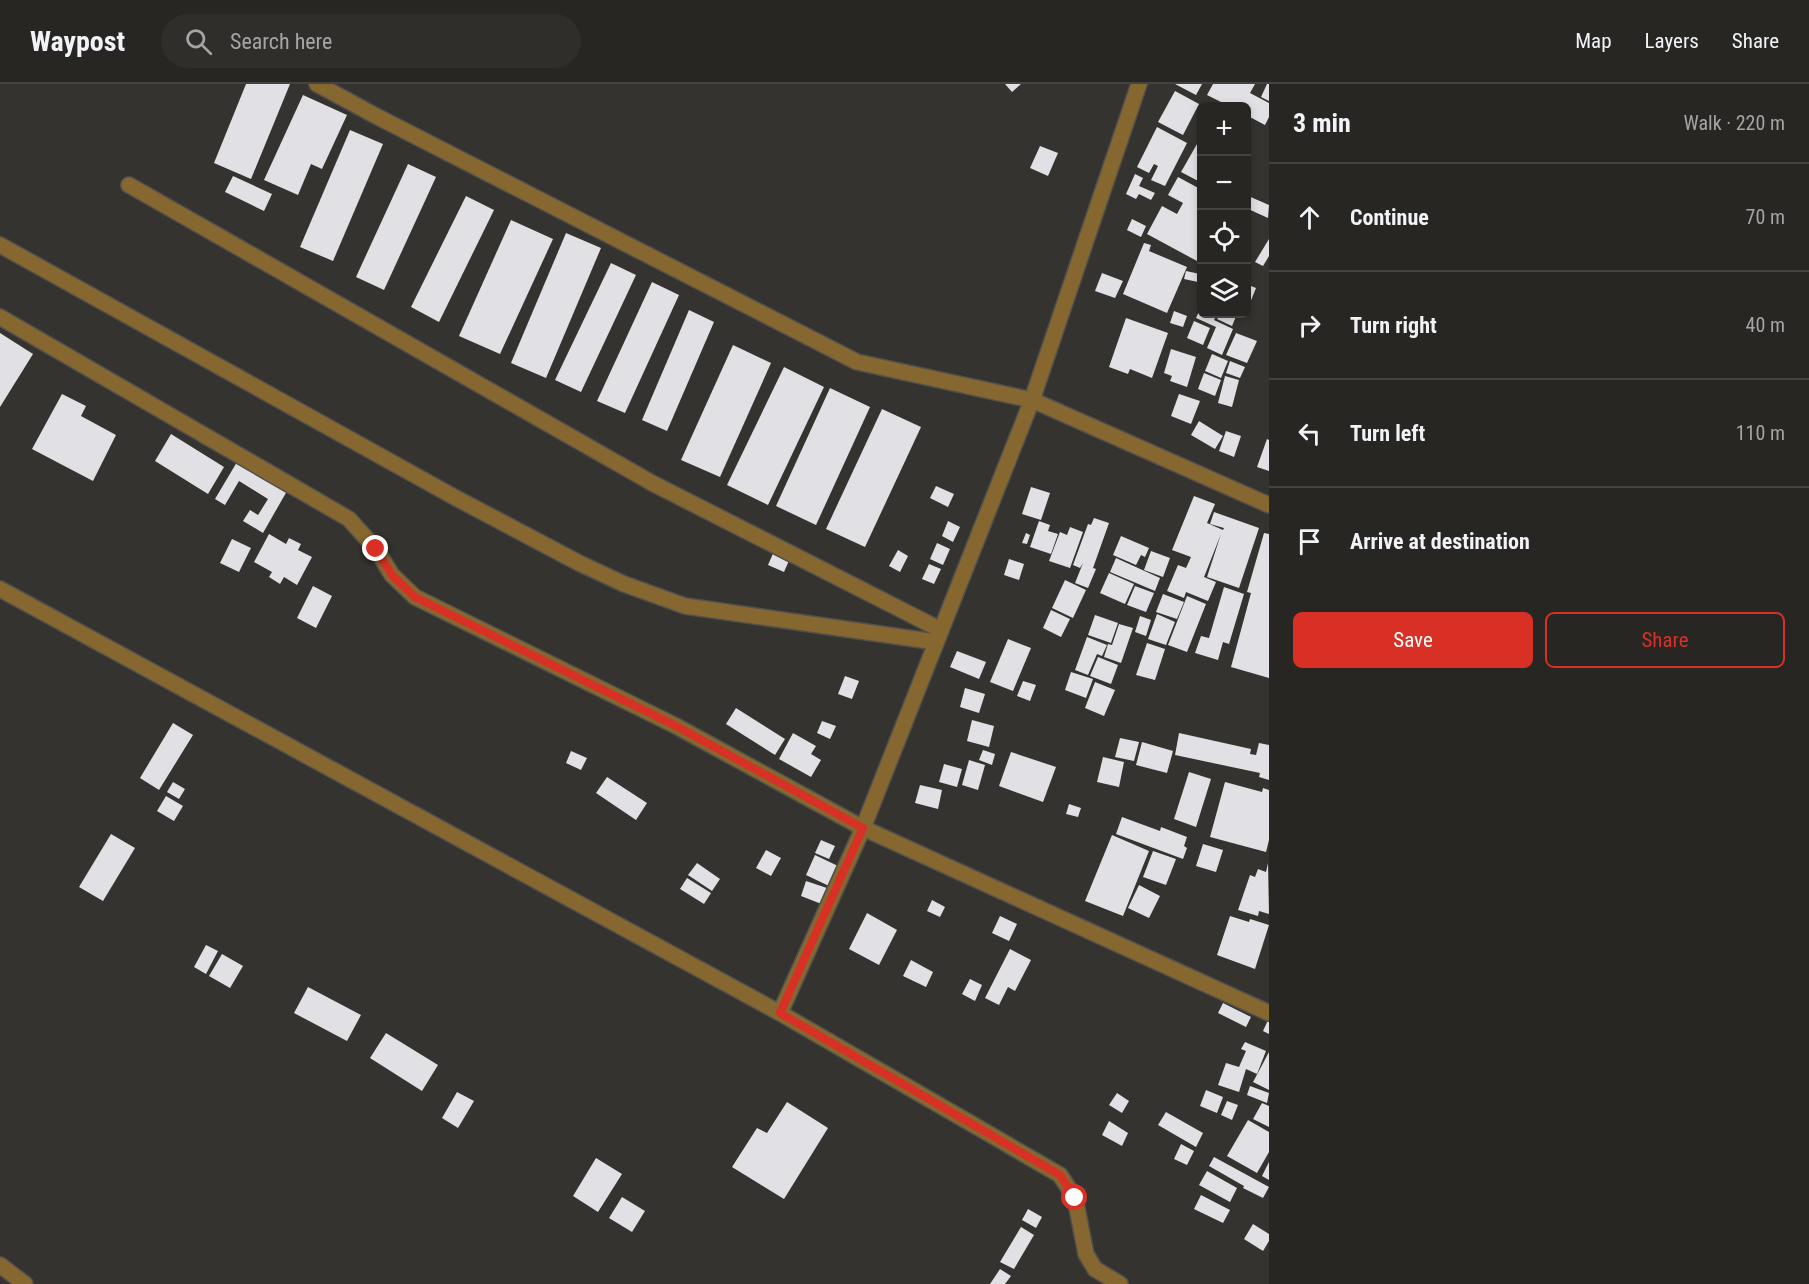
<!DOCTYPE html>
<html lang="en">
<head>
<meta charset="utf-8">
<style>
	body { margin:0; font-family:"Roboto Condensed",sans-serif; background:#302e2b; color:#f1f3f6 }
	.controls { position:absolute; right:18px; top:18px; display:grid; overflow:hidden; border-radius:9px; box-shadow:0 3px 9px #0003 }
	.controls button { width:54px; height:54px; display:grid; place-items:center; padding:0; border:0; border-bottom:2px solid #444341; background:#282623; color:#f1f3f6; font:30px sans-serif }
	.stop { position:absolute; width:18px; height:18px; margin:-14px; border:4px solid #d93025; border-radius:50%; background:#fff }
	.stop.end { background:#d93025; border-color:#fff; box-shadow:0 2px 6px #0008 }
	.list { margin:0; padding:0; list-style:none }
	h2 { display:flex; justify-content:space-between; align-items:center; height:78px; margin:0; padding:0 24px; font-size:26px }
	h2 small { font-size:20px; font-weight:400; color:#a5a5a6 }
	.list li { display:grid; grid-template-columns:39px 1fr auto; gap:18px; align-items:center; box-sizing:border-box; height:108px; padding:0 24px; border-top:2px solid #444341 }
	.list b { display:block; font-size:22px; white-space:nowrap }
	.list em { font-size:20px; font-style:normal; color:#a5a5a6 }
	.actions { display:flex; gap:12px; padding:18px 24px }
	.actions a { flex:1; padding:14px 0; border:2px solid #d93025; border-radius:9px; text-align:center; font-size:21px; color:#d93025 }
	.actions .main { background:#d93025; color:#fff }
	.icon { flex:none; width:33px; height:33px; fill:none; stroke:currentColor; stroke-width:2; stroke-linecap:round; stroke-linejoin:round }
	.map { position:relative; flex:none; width:1269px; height:1200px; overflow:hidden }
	header { display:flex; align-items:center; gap:36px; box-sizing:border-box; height:84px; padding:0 30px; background:#282623; border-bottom:2px solid #444341 }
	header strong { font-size:28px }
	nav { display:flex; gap:33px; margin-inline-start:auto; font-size:21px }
	.search { width:420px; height:54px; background:#302e2b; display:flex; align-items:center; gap:15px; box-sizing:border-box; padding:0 21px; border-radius:33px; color:#a5a5a6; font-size:22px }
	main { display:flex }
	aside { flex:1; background:#282623 }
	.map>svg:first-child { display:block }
	.building { fill:#e1e0e5 }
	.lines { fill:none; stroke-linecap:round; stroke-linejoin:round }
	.street-casing { stroke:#52504c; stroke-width:18 }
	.street { stroke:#876730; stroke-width:15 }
	.route { stroke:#d93025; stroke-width:8 }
</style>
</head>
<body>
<header>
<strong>Waypost</strong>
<div class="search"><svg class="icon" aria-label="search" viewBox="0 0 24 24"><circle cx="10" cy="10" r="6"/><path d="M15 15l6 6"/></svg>Search here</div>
<nav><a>Map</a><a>Layers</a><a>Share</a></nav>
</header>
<main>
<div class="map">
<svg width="1269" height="1200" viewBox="0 0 1269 1200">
	<rect width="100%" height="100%" fill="#35332f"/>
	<!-- building -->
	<g class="building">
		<polygon points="246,0 290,0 251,95 214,79"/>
		<polygon points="1005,0 1021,0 1012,8"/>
		<polygon points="1175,0 1202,0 1196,11"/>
		<polygon points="1213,0 1255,0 1250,9 1269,19 1269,33 1265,41 1246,31 1246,22 1229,22 1207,11"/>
		<polygon points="1267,0 1269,0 1269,17 1261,13"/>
		<polygon points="1175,7 1199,20 1183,51 1158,38"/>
		<polygon points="303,11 347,31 322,85 311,80 298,111 264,96"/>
		<polygon points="1157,43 1187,59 1165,102 1151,96 1158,82 1154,80 1149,89 1137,83"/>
		<polygon points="350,46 383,60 333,177 300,163"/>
		<polygon points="1197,60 1202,62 1202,99 1181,88"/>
		<polygon points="1040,62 1058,69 1048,92 1030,84"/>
		<polygon points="408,80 436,93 384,206 356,193"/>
		<polygon points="1135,90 1143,94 1139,102 1155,109 1151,116 1139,110 1136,115 1126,110"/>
		<polygon points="233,92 272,110 264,127 225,108"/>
		<polygon points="1178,93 1202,106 1202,169 1197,177 1147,150 1162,122 1177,130 1183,119 1168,111"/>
		<polygon points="1246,111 1269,121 1268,134 1246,124"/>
		<polygon points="466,112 494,126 439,238 411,223"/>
		<polygon points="1132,135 1146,142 1141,153 1127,146"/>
		<polygon points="511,136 553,155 500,270 459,252"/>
		<polygon points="566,149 601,164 546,294 511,279"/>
		<polygon points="1269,155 1269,172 1263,182 1255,178"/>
		<polygon points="1144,159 1151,161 1149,167 1187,183 1167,229 1123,210"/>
		<polygon points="611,179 636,191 581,308 555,296"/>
		<polygon points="1186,187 1200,190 1198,198 1184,195"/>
		<polygon points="1102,189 1123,197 1115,214 1095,207"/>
		<polygon points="652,198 679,211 625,329 597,317"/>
		<polygon points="1246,200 1256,204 1250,219 1246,218"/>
		<polygon points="1202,221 1202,230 1217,230 1214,236 1233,245 1222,271 1207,264 1216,243 1196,234"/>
		<polygon points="689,226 714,238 667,347 642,336"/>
		<polygon points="1174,227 1187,232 1183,243 1170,239"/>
		<polygon points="1220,230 1237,230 1232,242 1217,235"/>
		<polygon points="1126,234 1168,249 1152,294 1130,285 1128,290 1109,283"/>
		<polygon points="1194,237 1210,244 1203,261 1187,254"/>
		<polygon points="0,249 33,270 0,323"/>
		<polygon points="1236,249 1257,257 1247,279 1226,271"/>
		<polygon points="733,261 771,279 720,393 681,376"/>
		<polygon points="1171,265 1196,273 1187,303 1170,297 1172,292 1164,289"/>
		<polygon points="1212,270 1228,277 1221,294 1205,287"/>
		<polygon points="1230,277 1245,283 1240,294 1226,289"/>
		<polygon points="784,283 824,303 768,421 727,401"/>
		<polygon points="1204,289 1221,296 1215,312 1198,305"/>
		<polygon points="1225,292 1239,296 1232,323 1218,319"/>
		<polygon points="830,304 870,323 816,441 776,422"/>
		<polygon points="62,310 86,322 81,332 116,351 93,397 32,365"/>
		<polygon points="1179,310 1200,317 1191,340 1171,332"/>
		<polygon points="882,325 921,343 865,463 826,445"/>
		<polygon points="1199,337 1223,352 1215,365 1191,351"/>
		<polygon points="1226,347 1241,352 1234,373 1219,367"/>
		<polygon points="171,350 224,383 208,410 155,377"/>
		<polygon points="1267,355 1269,356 1269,387 1257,383"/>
		<polygon points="237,378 287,407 263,449 243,437 250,426 258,431 268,415 239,397 225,421 215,415"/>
		<polygon points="936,402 954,410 948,423 930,414"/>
		<polygon points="1031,403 1050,409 1041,436 1022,430"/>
		<polygon points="1194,412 1215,420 1207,439 1223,446 1224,444 1210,440 1214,428 1259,444 1239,504 1207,493 1221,450 1204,493 1216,498 1208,517 1186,508 1184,514 1167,507 1178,481 1186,484 1191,473 1172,466"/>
		<polygon points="1094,434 1109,439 1093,484 1096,485 1088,504 1075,499 1083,479 1080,484 1073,481 1088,440 1091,441"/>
		<polygon points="948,437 960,443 953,458 942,452"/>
		<polygon points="1039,437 1050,441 1048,447 1058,450 1051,470 1030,463"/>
		<polygon points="1070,443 1083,448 1070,484 1049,477 1060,448 1067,451"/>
		<polygon points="1026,449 1030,451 1027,460 1022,459"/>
		<polygon points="1264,449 1269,450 1269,594 1231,583 1251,509 1247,508"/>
		<polygon points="269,450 286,460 289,454 301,460 298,466 312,473 297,501 284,493 280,500 269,493 272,488 254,478"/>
		<polygon points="1121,452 1149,464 1145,473 1141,471 1136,481 1113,471"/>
		<polygon points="232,455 251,464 239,488 220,479"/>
		<polygon points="937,459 950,465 943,481 930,475"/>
		<polygon points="775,465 791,472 784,488 768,481"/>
		<polygon points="898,466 908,472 900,488 889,482"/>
		<polygon points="1151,467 1170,474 1163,493 1144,486"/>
		<polygon points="1116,474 1160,494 1155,507 1110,488"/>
		<polygon points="1009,475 1024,480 1019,496 1004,491"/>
		<polygon points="929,480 941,485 934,500 922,495"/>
		<polygon points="1109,489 1134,500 1125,520 1100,509"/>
		<polygon points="1065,496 1086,506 1073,534 1052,524"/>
		<polygon points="313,502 332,512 316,544 297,534"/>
		<polygon points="1135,502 1154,509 1146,528 1127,521"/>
		<polygon points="1224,503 1244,510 1229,560 1223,558 1218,576 1195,569 1201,552 1209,554"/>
		<polygon points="1163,510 1184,518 1177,535 1156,528"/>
		<polygon points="1187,512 1206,520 1187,568 1168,561"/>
		<polygon points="1051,526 1070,535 1061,553 1043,544"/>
		<polygon points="1157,530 1175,538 1166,561 1148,555"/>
		<polygon points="1095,531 1118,539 1111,559 1088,551"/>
		<polygon points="1140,532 1151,536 1146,552 1135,548"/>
		<polygon points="1119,540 1133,544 1121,579 1104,573 1108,560 1112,561"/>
		<polygon points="1087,553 1107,561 1102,572 1097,570 1088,591 1075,586"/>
		<polygon points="1008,555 1031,564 1013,607 990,598"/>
		<polygon points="1147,559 1165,565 1155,596 1136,591"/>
		<polygon points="957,567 986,578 979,595 950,583"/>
		<polygon points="1098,573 1118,581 1111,600 1090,592"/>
		<polygon points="1071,588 1093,595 1086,614 1065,606"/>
		<polygon points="845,592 859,597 852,615 838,610"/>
		<polygon points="1023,597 1036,601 1030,617 1017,612"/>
		<polygon points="1095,598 1115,606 1104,632 1085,624"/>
		<polygon points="965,604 985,610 979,629 960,623"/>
		<polygon points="736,624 785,655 775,671 726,640"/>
		<polygon points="972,636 994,642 989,663 967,657"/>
		<polygon points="822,637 836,642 830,655 817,649"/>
		<polygon points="173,639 193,651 159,706 140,694"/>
		<polygon points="793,649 816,662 811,670 821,676 811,693 779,675"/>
		<polygon points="1179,649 1251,665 1250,670 1256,671 1259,659 1269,661 1269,696 1259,693 1260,689 1175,671"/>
		<polygon points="1120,654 1139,658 1134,677 1115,673"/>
		<polygon points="1142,658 1173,667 1167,689 1136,681"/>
		<polygon points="983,666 995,670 992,681 979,676"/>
		<polygon points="571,667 587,674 581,686 566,679"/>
		<polygon points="1011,668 1056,683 1043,718 999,702"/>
		<polygon points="1103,673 1124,678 1119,703 1097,698"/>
		<polygon points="969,676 985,681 978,706 962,701"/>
		<polygon points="944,680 962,685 957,703 939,698"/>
		<polygon points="1189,688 1211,695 1196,743 1174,735"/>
		<polygon points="607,693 647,719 636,736 596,709"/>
		<polygon points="173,698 185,705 179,715 167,708"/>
		<polygon points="1225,698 1262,708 1263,704 1269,706 1269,756 1266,768 1210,753"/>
		<polygon points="920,701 942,706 938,725 915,719"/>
		<polygon points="166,712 183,722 174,737 157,727"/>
		<polygon points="1069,720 1081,724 1078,733 1066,730"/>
		<polygon points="1122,733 1160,747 1161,743 1187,753 1184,762 1187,764 1183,775 1116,750"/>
		<polygon points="111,750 135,764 103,817 79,803"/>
		<polygon points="1112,751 1149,767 1123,832 1085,817"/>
		<polygon points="821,756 835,762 829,775 815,769"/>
		<polygon points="1203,760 1223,766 1216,788 1196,782"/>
		<polygon points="766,766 781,774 771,792 756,784"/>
		<polygon points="1153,767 1176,775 1166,801 1143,793"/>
		<polygon points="815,771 838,782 829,802 806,791"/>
		<polygon points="697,779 720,795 712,807 688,791"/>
		<polygon points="1268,779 1269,830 1259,827 1258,832 1238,826 1250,791 1255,793 1258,785 1266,788"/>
		<polygon points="687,794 711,809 704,820 680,805"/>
		<polygon points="806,797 830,805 824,821 801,812"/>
		<polygon points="1139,801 1160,812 1149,834 1128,824"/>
		<polygon points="932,816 945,823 940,833 927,827"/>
		<polygon points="867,829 897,846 879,881 849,865"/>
		<polygon points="1000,832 1017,840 1009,857 992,849"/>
		<polygon points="1230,832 1249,838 1250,835 1269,841 1255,885 1217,871"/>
		<polygon points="206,861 218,867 206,890 194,883"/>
		<polygon points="1010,865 1031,876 1015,907 1008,903 999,921 985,914"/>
		<polygon points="222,870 243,882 230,904 209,892"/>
		<polygon points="911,876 933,888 926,903 903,892"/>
		<polygon points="970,895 982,901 975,917 962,910"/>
		<polygon points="308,903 361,931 347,957 294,929"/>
		<polygon points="1223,919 1251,933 1246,943 1218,929"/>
		<polygon points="1269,934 1269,950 1263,947"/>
		<polygon points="386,949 438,981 422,1007 370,974"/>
		<polygon points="1245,958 1266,967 1257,990 1246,985 1239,1008 1218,1001 1226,979 1239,983 1246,967 1241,965"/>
		<polygon points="1269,968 1269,1006 1253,998"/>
		<polygon points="1250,1002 1269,1009 1267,1019 1247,1011"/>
		<polygon points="1206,1006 1223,1013 1217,1029 1200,1022"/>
		<polygon points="457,1008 474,1017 458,1044 442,1034"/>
		<polygon points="1117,1009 1129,1017 1122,1029 1109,1021"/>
		<polygon points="1227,1017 1238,1021 1232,1036 1221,1031"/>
		<polygon points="787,1018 828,1044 784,1115 732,1083 757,1044 767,1049"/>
		<polygon points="1262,1019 1269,1022 1269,1043 1253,1035"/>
		<polygon points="1166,1028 1203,1049 1196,1063 1158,1041"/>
		<polygon points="1248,1036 1269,1048 1269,1068 1257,1089 1227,1072"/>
		<polygon points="1109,1037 1128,1049 1122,1062 1102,1051"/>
		<polygon points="1181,1060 1194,1067 1187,1081 1174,1075"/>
		<polygon points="1214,1073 1269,1103 1263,1114 1243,1104 1244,1102 1209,1082"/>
		<polygon points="596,1074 622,1090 598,1128 573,1112"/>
		<polygon points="1269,1078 1269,1096 1262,1092"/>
		<polygon points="1207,1087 1237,1104 1230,1118 1199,1101"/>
		<polygon points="1201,1111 1230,1126 1223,1139 1194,1125"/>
		<polygon points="622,1113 645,1127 632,1148 609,1134"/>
		<polygon points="1028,1125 1042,1133 1036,1144 1022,1136"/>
		<polygon points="1253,1140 1269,1150 1269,1157 1263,1167 1244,1155"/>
		<polygon points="1021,1143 1034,1151 1014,1185 1000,1178"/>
		<polygon points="1000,1185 1011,1192 1005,1200 990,1200"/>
	</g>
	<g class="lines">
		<!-- street casing -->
		<g class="street-casing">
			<g id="street">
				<polyline points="317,0 376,32 857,278 1032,316 1269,421"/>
				<polyline points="129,101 652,399 941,546"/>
				<polyline points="0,161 456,414 579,479 624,500 685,522 936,558"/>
				<polyline points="0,233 349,435 376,465 392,491 415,513 676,642 863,744 1269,929"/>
				<polyline points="0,505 780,929 1060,1091 1075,1114 1086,1170 1095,1185 1120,1200"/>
				<polyline points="780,929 863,744 1032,316 1139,0"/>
				<polyline points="0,1181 25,1200"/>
			</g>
		</g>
		<!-- street -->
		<use href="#street" class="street"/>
	</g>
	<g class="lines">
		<!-- route -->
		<polyline class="route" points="376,465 392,491 415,513 676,642 863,744 780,929 1060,1091 1075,1114"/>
	</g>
</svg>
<div class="controls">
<button>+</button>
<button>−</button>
<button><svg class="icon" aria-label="locate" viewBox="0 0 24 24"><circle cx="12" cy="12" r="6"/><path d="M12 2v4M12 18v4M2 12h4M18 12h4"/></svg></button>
<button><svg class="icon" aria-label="layers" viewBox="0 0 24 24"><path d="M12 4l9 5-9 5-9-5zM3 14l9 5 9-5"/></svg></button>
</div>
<div class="stop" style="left:1075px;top:1114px"></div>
<div class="stop end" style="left:376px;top:465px"></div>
</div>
<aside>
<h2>3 min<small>Walk · 220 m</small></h2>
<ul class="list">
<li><svg class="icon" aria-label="ahead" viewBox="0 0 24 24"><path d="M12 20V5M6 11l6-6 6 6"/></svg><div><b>Continue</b></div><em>70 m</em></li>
<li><svg class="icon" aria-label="right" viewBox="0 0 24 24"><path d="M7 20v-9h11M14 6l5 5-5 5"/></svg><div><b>Turn right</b></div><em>40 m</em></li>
<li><svg class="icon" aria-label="left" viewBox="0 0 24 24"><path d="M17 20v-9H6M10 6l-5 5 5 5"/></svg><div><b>Turn left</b></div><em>110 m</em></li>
<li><svg class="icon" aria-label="arrive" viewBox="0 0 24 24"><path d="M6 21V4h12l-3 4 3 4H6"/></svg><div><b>Arrive at destination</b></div></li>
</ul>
<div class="actions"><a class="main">Save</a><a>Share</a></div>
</aside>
</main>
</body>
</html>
